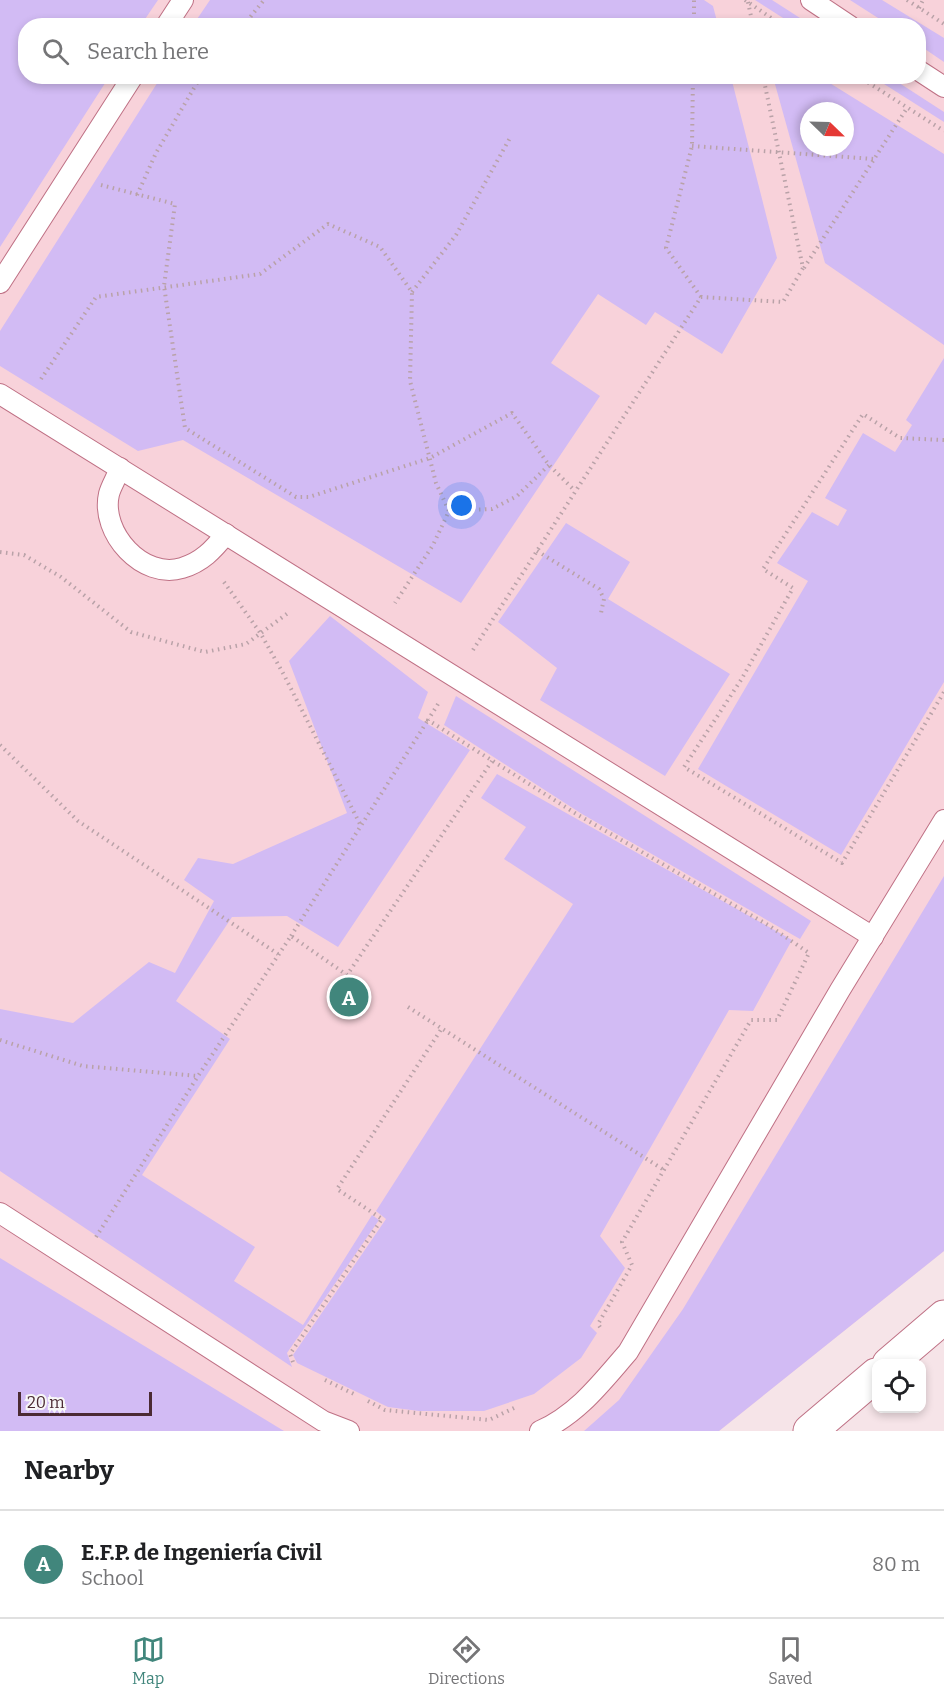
<!DOCTYPE html>
<html lang="en">
<head>
<meta charset="utf-8">
<style>
	body { margin:0; font-family:Bitter,serif; background:#f2f2f2; color:#202124 }
	.controls { position:absolute; right:18px; bottom:18px; display:grid; overflow:hidden; border-radius:12px; box-shadow:0 3px 9px #0003 }
	.controls button { width:54px; height:54px; display:grid; place-items:center; padding:0; border:0; border-bottom:2px solid #e0e0e0; background:#fff; color:#202124; font:30px sans-serif }
	.compass { position:absolute; left:800px; top:102px; width:54px; height:54px; border-radius:50%; background:#fff; box-shadow:0 3px 9px #0003; rotate:113deg }
	.scale { position:absolute; left:18px; bottom:15px; width:134px; box-sizing:border-box; padding-left:6px; border:3px solid #4b2a33; border-top:0; font-size:16px; line-height:21px; white-space:nowrap; color:#4b2a33; -webkit-text-stroke:4px #f7f7f7; paint-order:stroke }
	.you { position:absolute; left:462px; top:506px; width:21px; height:21px; margin:-15px; border:4px solid #fff; border-radius:50%; background:#1a73e8; box-shadow:0 0 0 9px #1a73e833 }
	.badge { display:grid; place-items:center; width:39px; height:39px; border-radius:50%; background:#41867c; color:#fff; font-size:20px; font-weight:700 }
	.pin { position:absolute; translate:-50% -50%; border:3px solid #fff; box-shadow:0 2px 6px #0006 }
	.list { margin:0; padding:0; list-style:none }
	h2 { display:flex; justify-content:space-between; align-items:center; height:78px; margin:0; padding:0 24px; font-size:26px }
	h2 small { font-size:20px; font-weight:400; color:#757577 }
	.list li { display:grid; grid-template-columns:39px 1fr auto; gap:18px; align-items:center; box-sizing:border-box; height:108px; padding:0 24px; border-top:2px solid #e0e0e0 }
	.list b { display:block; font-size:22px; white-space:nowrap }
	.list p { margin:0; font-size:20px; white-space:nowrap; color:#757577 }
	.list em { font-size:20px; font-style:normal; color:#757577 }
	.icon { flex:none; width:33px; height:33px; fill:none; stroke:currentColor; stroke-width:2; stroke-linecap:round; stroke-linejoin:round }
	.map { position:relative; flex:none; width:944px; height:1431px; overflow:hidden }
	.search { position:absolute; background:#fff; box-shadow:0 3px 9px #0003; left:18px; right:18px; top:18px; height:66px; display:flex; align-items:center; gap:15px; box-sizing:border-box; padding:0 21px; border-radius:24px; color:#757577; font-size:22px }
	.sheet { height:186px; background:#fff }
	nav { display:flex; justify-content:space-around; align-items:center; box-sizing:border-box; height:84px; border-top:2px solid #e0e0e0; background:#fff; font-size:16px; color:#757577 }
	nav a { display:grid; justify-items:center; gap:3px }
	nav .on { color:#41867c }
	.map>svg:first-child { display:block }
	.built { fill:#f8d2da; fill-rule:evenodd }
	.green { fill:#d2bbf4; fill-rule:evenodd }
	.lines { fill:none; stroke-linecap:round; stroke-linejoin:round }
	.lane-casing { stroke:#bf7185; stroke-width:22 }
	.highway-casing { stroke:#bf7185; stroke-width:35 }
	.path { stroke:#b9a2a8; stroke-width:4; stroke-dasharray:1.5 4.5; stroke-linecap:butt }
	.lane { stroke:#fff; stroke-width:20 }
	.highway { stroke:#fff; stroke-width:33 }
</style>
</head>
<body>
<div class="map">
<svg width="944" height="1431" viewBox="0 0 944 1431">
	<rect width="100%" height="100%" fill="#f6e4e8"/>
	<!-- built -->
	<path class="built" d="M 0,0 L 944,0 L 944,1251 L 719,1431 L 0,1431 ZM 26,26 L 918,26 L 918,76 L 26,76 ZM 809,111 L 845,111 L 845,147 L 809,147 Z"/>
	<!-- green -->
	<g class="green">
		<polygon points="0,0 158,0 141,25 26,26 26,76 109,77 0,247"/>
		<polygon points="210,0 704,0 713,6 718,25 193,25"/>
		<polygon points="755,0 772,0 811,25 794,25"/>
		<polygon points="850,0 882,0 944,38 944,62 919,45 918,26 889,25"/>
		<polygon points="161,77 731,77 777,258 722,354 655,312 646,325 598,294 551,363 600,396 461,603 183,440 138,451 0,366 0,331"/>
		<path d="M 773,77 L 820,77 L 944,154 L 944,345 L 825,263 ZM 809,111 L 845,111 L 845,147 L 809,147 Z"/>
		<polygon points="873,77 890,77 944,112 944,122"/>
		<polygon points="944,358 944,682 841,855 698,769 808,581 777,563 812,512 838,526 847,510 825,498 863,433 895,452 912,425 906,420"/>
		<polygon points="566,523 630,562 608,599 730,674 665,776 540,700 557,668 498,622"/>
		<polygon points="330,616 428,692 418,718 470,750 338,947 287,916 232,917 176,1001 230,1039 142,1175 255,1247 234,1281 303,1325 372,1215 379,1220 287,1353 292,1367 0,1171 0,1009 73,1023 149,962 175,973 214,901 184,880 198,858 233,864 347,813 289,661"/>
		<polygon points="456,696 811,921 800,939 582,814 444,725"/>
		<polygon points="497,774 792,940 753,1011 729,1010 600,1236 625,1268 590,1326 597,1333 581,1358 534,1394 484,1411 419,1411 388,1407 297,1363 293,1355 386,1219 376,1211 573,904 504,859 526,827 481,798"/>
		<polygon points="944,876 944,1251 719,1431 584,1431 619,1400 683,1309"/>
		<polygon points="0,1258 284,1431 0,1431"/>
	</g>
	<g class="lines">
		<!-- lane casing -->
		<g class="lane-casing">
			<g id="lane">
				<polyline points="811,0 850,26"/>
				<polyline points="166,26 183,0"/>
				<polyline points="918,70 944,87"/>
				<polyline points="0,283 133,76"/>
				<polyline points="0,394 873,937"/>
				<path d="M 120,468 C 117,477 111,486 109,494 C 100,533 143,580 182,568 C 202,562 213,550 226,534"/>
				<polyline points="0,1213 323,1421 349,1431"/>
				<path d="M 540,1431 C 578,1414 601,1383 628,1352 L 840,990 L 944,820"/>
			</g>
		</g>
		<!-- highway casing -->
		<g class="highway-casing">
			<g id="highway">
				<polyline points="889,1364 944,1317"/>
				<polyline points="810,1431 876,1375"/>
			</g>
		</g>
		<!-- path -->
		<g class="path">
			<polyline points="745,0 783,26"/>
			<polyline points="907,0 944,24"/>
			<polyline points="748,2 753,26"/>
			<polyline points="919,8 923,0"/>
			<polyline points="243,26 264,0"/>
			<polyline points="694,26 694,0"/>
			<polyline points="693,76 692,146 666,248 701,297"/>
			<polyline points="858,76 944,131"/>
			<polyline points="692,146 874,159"/>
			<polyline points="101,185 175,204 164,286 185,428 296,497 309,497 430,458 512,413 549,465 574,490"/>
			<polyline points="137,195 156,153 201,76"/>
			<polyline points="804,268 907,108"/>
			<polyline points="412,292 456,235 510,138"/>
			<polyline points="41,379 96,297 260,274 328,224 380,247 412,292 410,381 436,483 449,511 433,545 395,603"/>
			<polyline points="944,440 900,438 863,414 763,569 793,588 741,680 684,767 842,863 944,692"/>
			<polyline points="449,511 492,509 517,496 549,465"/>
			<polyline points="537,551 599,589 604,599 601,613"/>
			<polyline points="0,552 24,555 61,577 131,632 205,652 246,644 288,613"/>
			<polyline points="224,582 261,634 284,675 361,826"/>
			<polyline points="473,650 701,297 783,302 803,268 763,76"/>
			<polyline points="438,704 428,720 578,815 768,925 809,953 777,1020 751,1020 622,1242 632,1265 598,1324 602,1330"/>
			<polyline points="0,745 78,821 278,954"/>
			<polyline points="291,936 428,720"/>
			<polyline points="408,1007 664,1170"/>
			<polyline points="0,1040 83,1066 198,1076"/>
			<polyline points="96,1237 198,1076 291,936 347,975 492,761"/>
			<polyline points="293,1362 290,1354 382,1219 337,1189 442,1028"/>
			<polyline points="325,1380 356,1395"/>
			<polyline points="368,1401 385,1410 489,1420 514,1408"/>
		</g>
		<!-- lane -->
		<use href="#lane" class="lane"/>
		<!-- highway -->
		<use href="#highway" class="highway"/>
	</g>
</svg>
<div class="controls">
<button><svg class="icon" aria-label="locate" viewBox="0 0 24 24"><circle cx="12" cy="12" r="6"/><path d="M12 2v4M12 18v4M2 12h4M18 12h4"/></svg></button>
</div>
<svg class="compass" viewBox="-18 -18 36 36"><path d="M0-13l5 13h-10z" fill="#e53935"/><path d="M0 13l5-13h-10z" fill="#757577"/></svg>
<div class="scale">20 m</div>
<div class="you"></div>
<div class="pin badge" style="left:349px;top:997px">A</div>
<div class="search"><svg class="icon" aria-label="search" viewBox="0 0 24 24"><circle cx="10" cy="10" r="6"/><path d="M15 15l6 6"/></svg>Search here</div>
</div>
<section class="sheet">
<h2>Nearby<small></small></h2>
<ul class="list">
<li><span class="badge">A</span><div><b>E.F.P. de Ingeniería Civil</b><p>School</p></div><em>80 m</em></li>
</ul>
</section>
<nav>
<a class="on"><svg class="icon" aria-label="map" viewBox="0 0 24 24"><path d="M3 6l6-2 6 2 6-2v14l-6 2-6-2-6 2zM9 4v14M15 6v14"/></svg>Map</a>
<a><svg class="icon" aria-label="directions" viewBox="0 0 24 24"><path d="M12 3l9 9-9 9-9-9zM9 14v-3h6M13 9l2 2-2 2"/></svg>Directions</a>
<a><svg class="icon" aria-label="saved" viewBox="0 0 24 24"><path d="M7 4h10v16l-5-4-5 4z"/></svg>Saved</a>
</nav>
</body>
</html>
